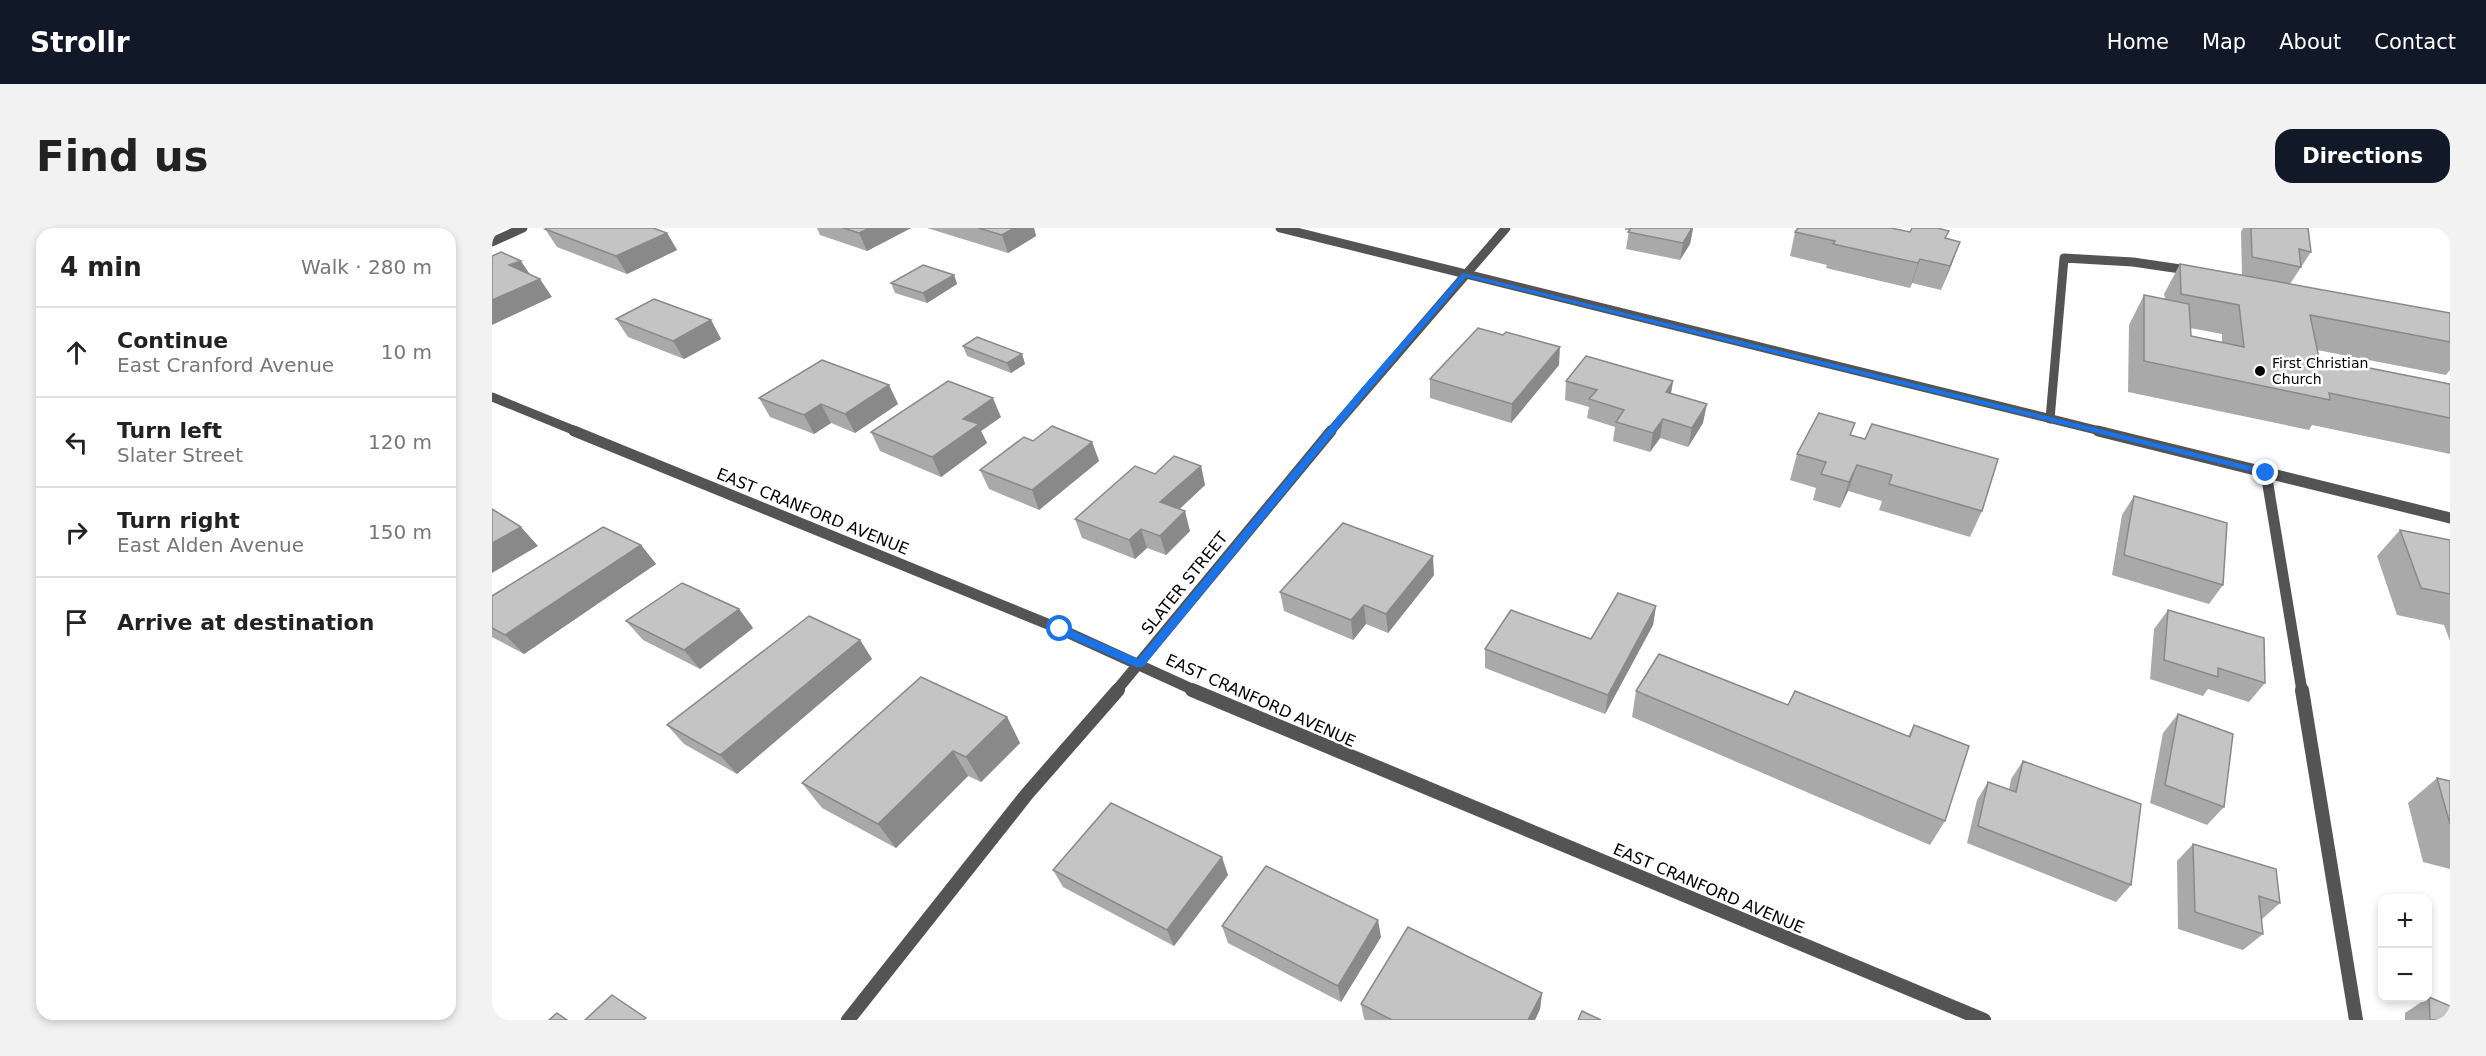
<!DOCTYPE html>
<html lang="en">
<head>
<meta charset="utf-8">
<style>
	body { margin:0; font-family:"DejaVu Sans",sans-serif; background:#f2f2f2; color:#222 }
	.controls { position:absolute; right:18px; bottom:18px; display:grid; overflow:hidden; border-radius:12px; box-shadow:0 3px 9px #0003 }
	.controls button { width:54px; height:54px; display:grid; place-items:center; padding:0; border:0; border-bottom:2px solid #e0e0e0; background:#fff; color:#222; font:30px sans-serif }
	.stop { position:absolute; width:18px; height:18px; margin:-14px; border:4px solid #1a73e8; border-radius:50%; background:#fff }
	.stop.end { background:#1a73e8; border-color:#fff; box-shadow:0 2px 6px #0008 }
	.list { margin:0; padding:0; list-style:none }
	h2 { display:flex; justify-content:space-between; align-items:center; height:78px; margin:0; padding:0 24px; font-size:26px }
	h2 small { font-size:20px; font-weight:400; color:#767676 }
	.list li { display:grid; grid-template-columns:39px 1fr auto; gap:18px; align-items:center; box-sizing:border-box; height:90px; padding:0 24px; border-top:2px solid #e0e0e0 }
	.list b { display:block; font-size:22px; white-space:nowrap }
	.list p { margin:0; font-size:20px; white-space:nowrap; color:#767676 }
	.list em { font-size:20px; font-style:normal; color:#767676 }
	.icon { flex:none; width:33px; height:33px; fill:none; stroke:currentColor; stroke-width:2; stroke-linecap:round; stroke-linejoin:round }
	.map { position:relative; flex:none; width:1958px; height:792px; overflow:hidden; border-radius:18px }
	header { display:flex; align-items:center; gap:36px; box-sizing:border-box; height:84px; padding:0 30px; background:#111827; color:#fff }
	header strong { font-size:28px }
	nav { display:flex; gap:33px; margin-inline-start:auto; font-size:21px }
	.intro { display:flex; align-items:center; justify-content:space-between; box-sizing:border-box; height:144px; padding:0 36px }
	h1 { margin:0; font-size:42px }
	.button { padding:15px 27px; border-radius:18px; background:#111827; color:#fff; font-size:21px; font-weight:700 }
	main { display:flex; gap:36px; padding:0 36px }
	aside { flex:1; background:#fff; border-radius:18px; box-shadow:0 3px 9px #0003 }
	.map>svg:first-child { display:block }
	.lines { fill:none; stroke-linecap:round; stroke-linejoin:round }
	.lane-far2 { stroke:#545454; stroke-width:9 }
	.lane-far1 { stroke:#545454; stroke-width:11 }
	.lane { stroke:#545454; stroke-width:14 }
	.street-far2 { stroke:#545454; stroke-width:9 }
	.street-far1 { stroke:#545454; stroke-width:11 }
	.street { stroke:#545454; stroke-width:14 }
	.wall { fill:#a9a9a9; fill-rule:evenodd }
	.shaded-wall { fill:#898989 }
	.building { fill:#c4c4c4; stroke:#898989; stroke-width:1.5 }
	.route { fill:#1a73e8 }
	.poi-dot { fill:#000; stroke:#fff; stroke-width:2 }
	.labels { text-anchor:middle; stroke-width:5; stroke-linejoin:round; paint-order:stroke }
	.far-poi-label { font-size:14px; fill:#000; stroke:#fff; text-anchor:start }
	.street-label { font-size:16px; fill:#000; stroke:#fff }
</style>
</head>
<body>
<header>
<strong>Strollr</strong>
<nav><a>Home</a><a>Map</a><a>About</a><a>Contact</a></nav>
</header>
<div class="intro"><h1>Find us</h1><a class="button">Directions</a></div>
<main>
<aside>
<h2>4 min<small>Walk · 280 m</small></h2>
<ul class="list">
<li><svg class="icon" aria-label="ahead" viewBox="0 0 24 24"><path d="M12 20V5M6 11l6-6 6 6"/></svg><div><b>Continue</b><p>East Cranford Avenue</p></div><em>10 m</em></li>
<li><svg class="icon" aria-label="left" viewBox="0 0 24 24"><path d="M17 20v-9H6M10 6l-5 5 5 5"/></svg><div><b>Turn left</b><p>Slater Street</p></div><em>120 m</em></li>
<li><svg class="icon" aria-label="right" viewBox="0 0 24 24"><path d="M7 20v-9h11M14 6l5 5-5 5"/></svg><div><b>Turn right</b><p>East Alden Avenue</p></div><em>150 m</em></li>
<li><svg class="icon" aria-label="arrive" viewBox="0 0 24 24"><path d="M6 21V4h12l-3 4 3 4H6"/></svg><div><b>Arrive at destination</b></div></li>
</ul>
</aside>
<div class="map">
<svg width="1958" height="792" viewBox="0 0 1958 792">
	<rect width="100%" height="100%" fill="#fff"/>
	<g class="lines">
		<!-- lane-far2 -->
		<polyline class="lane-far2" points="1558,191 1572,30 1641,34 1702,43"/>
		<!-- lane-far1 -->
		<polyline class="lane-far1" points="1774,245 1810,463"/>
		<!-- lane -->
		<polyline class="lane" points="1810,462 1864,792"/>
		<!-- street-far2 -->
		<g class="street-far2">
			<polyline points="788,0 1612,204"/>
			<polyline points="0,14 31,0"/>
			<polyline points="0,169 86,204"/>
			<polyline points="838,204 1014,0"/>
		</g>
		<!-- street-far1 -->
		<g class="street-far1">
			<polyline points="82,203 568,401 704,463"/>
			<polyline points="1606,203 1958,290"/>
			<polyline points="624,463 839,203"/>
		</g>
		<!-- street -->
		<g class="street">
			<polyline points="700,462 1492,792"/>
			<polyline points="356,792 535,566 626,462"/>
		</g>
	</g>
	<!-- wall -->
	<g class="wall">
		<polygon points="325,0 419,0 375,23 328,7"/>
		<polygon points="435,0 542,0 544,8 516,25"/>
		<polygon points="1133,0 1201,0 1198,16 1188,32 1134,21 1137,2 1133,2"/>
		<path d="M 1751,0 L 1816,0 L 1819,24 L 1798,56 L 1958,85 L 1958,142 L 1954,147 L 1825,122 L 1827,130 L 1958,156 L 1958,226 L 1820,197 L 1817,202 L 1636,164 L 1637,97 L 1652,67 L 1673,71 L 1672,66 L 1688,36 L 1750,47 L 1749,4 ZM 1698,100 L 1730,106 L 1730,115 L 1699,108 Z"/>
		<polygon points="53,1 175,5 185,22 135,46 65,19"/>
		<polygon points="1303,4 1418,4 1468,14 1459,38 1449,62 1420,55 1418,60 1334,40 1335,37 1298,28"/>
		<polygon points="462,47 465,56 435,75 403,65 399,55"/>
		<polygon points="124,91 219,92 229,111 192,131 136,109"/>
		<polygon points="471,118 530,126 533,136 519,145 475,128"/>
		<polygon points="1067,137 1019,195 938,170 938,151"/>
		<polygon points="1074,153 1181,153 1179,165 1211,195 1196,219 1168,210 1158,224 1121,213 1123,199 1095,190 1097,179 1073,172"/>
		<polygon points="397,157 406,176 363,205 339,195 322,206 278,189 267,170"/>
		<polygon points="509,189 489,203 495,215 449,249 388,223 379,204"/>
		<polygon points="1359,208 1490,283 1478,309 1387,282 1390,273 1356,263 1348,280 1321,272 1324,260 1298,252 1305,226"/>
		<polygon points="541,213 600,214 607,233 547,282 497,261 488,242"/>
		<polygon points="709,238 713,257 687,281 698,303 674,327 655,320 643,331 590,310 583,291 663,246"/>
		<polygon points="1642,268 1731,357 1717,376 1620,347 1630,287"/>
		<polygon points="1908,302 1958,312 1958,413 1952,397 1905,387 1885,328"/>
		<polygon points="149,317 164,336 32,426 0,409 0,368"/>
		<polygon points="942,347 896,405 874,396 861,412 792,383 788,364"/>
		<polygon points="1164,378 1161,397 1113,486 993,440 993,421 1099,411"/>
		<polygon points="247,381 261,400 208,441 151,412 134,393"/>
		<polygon points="1676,382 1773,455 1757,474 1716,461 1711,468 1658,451 1662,401"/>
		<polygon points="368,412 380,431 245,546 192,516 175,497"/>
		<polygon points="1144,463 1296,477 1416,508 1422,497 1453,593 1438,617 1140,489"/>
		<polygon points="1686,486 1732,579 1715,597 1658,575 1671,505"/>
		<polygon points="515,489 528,515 489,554 476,548 404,620 330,580 310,555"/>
		<polygon points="1531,533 1639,657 1624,674 1475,615 1485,572 1496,554 1517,562 1519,551"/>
		<polygon points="1945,550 1958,553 1958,641 1931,634 1916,575"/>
		<polygon points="1701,616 1788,675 1769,692 1771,706 1751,722 1686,701 1685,633"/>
		<polygon points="561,642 736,647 682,718 571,659"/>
		<polygon points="730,698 889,709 849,774 736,715"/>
		<polygon points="1050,765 1048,781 1043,792 873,792 872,791 869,776"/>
		<polygon points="1937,769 1958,792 1913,792 1913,785"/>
	</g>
	<!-- shaded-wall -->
	<g class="shaded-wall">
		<polygon points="378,0 419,0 375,23 367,5"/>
		<polygon points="522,0 542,0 544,8 516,25 510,7"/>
		<polygon points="1200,0 1201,0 1198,16 1188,32 1191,15"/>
		<polygon points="175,5 185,22 135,46 124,28"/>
		<polygon points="1468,14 1459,38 1449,62 1458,38"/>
		<polygon points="1428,31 1420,55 1418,60 1426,35"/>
		<polygon points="29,33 41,51 17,37"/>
		<polygon points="462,47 465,56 435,75 431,65"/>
		<polygon points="48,51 60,69 0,97 0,72"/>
		<polygon points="219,92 229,111 192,131 181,113"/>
		<polygon points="1068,119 1067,137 1019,195 1020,176"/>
		<polygon points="530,126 533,136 519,145 515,135"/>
		<polygon points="1181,153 1178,171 1174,164"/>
		<polygon points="397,157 406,176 363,205 353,186"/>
		<polygon points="501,170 509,189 489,203 495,215 449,249 440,229 471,191"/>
		<polygon points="329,176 339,195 322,206 312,187"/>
		<polygon points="1215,176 1211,195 1196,219 1200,200"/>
		<polygon points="1171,191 1168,210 1158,224 1161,205"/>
		<polygon points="600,214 607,233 547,282 540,262"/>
		<polygon points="1365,237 1356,263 1348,280 1357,254"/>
		<polygon points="709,238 713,257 674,294 668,274"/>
		<polygon points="693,283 698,303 674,327 668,308"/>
		<polygon points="29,299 46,318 0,345 0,315"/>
		<polygon points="649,301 655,320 643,331 637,312"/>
		<polygon points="149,317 164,336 32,426 13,407"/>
		<polygon points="941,328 942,347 896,405 894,386"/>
		<polygon points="872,377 874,396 861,412 859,392"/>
		<polygon points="1164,378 1161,397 1113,486 1116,467"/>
		<polygon points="247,381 261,400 208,441 192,422"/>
		<polygon points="368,412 380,431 245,546 228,527"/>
		<polygon points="515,489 528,515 489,554 474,529"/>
		<polygon points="461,523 476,548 404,620 386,596"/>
		<polygon points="730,629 736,647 682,718 675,702"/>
		<polygon points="886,692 889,709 849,774 846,758"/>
		<polygon points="1050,765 1048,781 1043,792 1036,792"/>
	</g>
	<!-- building -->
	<g class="building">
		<polygon points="56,0 161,0 175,5 124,28 53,1"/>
		<polygon points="351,0 378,0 367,5"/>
		<polygon points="486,0 522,0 510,7"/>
		<polygon points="1139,0 1200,0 1191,15 1136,4"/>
		<polygon points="1306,0 1399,0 1418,4 1420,0 1445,0 1457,3 1453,10 1468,14 1458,38 1428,31 1426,35 1341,16 1343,13 1303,4"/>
		<polygon points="1759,0 1816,0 1819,24 1807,21 1809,39 1760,29"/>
		<polygon points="9,24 29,33 17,37 48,51 0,72 0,28"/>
		<polygon points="1688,36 1958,85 1958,114 1818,87 1827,130 1958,156 1958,190 1837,165 1838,172 1652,133 1652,67 1697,76 1699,108 1752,119 1747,77 1689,66"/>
		<polygon points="431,37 462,47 431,65 399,55"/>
		<polygon points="162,71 219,92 181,113 124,91"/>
		<polygon points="986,100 1011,107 1014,104 1068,119 1020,176 938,151"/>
		<polygon points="485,109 530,126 515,135 471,118"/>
		<polygon points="1094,128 1181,153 1174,164 1215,176 1200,200 1171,191 1161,205 1124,194 1132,182 1097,171 1105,162 1074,153"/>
		<polygon points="330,132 397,157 353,186 329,176 312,187 267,170"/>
		<polygon points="456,153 501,170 471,191 487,196 440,229 379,204"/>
		<polygon points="1327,185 1363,195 1358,207 1373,211 1380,196 1506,231 1490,283 1397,256 1400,247 1365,237 1357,254 1329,246 1334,234 1305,226"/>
		<polygon points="560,198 600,214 540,262 488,242 532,209 541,213"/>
		<polygon points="682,228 709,238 668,274 693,283 668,308 649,301 637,312 583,291 643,238 663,246"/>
		<polygon points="1642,268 1735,295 1731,357 1632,327"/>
		<polygon points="0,281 29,299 0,315"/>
		<polygon points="851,295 941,328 894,386 872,377 859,392 788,364"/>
		<polygon points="111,299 149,317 13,407 0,400 0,368"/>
		<polygon points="1908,302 1958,312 1958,366 1929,360"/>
		<polygon points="190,355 247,381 192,422 134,393"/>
		<polygon points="1126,365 1164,378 1116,467 993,421 1019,382 1099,411"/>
		<polygon points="1676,382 1772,410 1773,455 1726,440 1726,449 1672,432"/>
		<polygon points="317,388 368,412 228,527 175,497"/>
		<polygon points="1167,426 1296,477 1303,463 1418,509 1422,497 1477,518 1453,593 1144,463"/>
		<polygon points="429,449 515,489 474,529 461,523 386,596 310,555"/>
		<polygon points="1686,486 1741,506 1732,579 1673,557"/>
		<polygon points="1531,533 1649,576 1639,657 1486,598 1496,554 1524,564"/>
		<polygon points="1945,550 1958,553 1958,596"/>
		<polygon points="619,575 730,629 675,702 561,642"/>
		<polygon points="1701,616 1784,641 1788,675 1767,668 1771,706 1703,684"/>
		<polygon points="774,638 886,692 846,758 730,698"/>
		<polygon points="916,699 1050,765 1036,792 900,792 869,776"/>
		<polygon points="120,767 154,790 151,792 93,792"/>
		<polygon points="1937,769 1958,778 1958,792 1938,792"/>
		<polygon points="1090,783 1109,792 1086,792"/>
		<polygon points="65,785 75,792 57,792"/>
	</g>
	<!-- route -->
	<polygon class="route" points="971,45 1774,242 1779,245 1774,247 974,49 874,166 651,439 644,439 565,404 565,399 572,399 646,431 868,162"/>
	<!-- markers -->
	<circle class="poi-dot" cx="1768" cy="143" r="6"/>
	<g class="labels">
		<!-- far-poi labels -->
		<g class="far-poi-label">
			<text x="1780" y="140">First Christian<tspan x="1780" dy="16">Church</tspan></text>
		</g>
		<!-- street labels -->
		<g class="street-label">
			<text transform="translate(321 283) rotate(22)" y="6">EAST CRANFORD AVENUE</text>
			<text transform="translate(692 355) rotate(-51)" y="6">SLATER STREET</text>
			<text transform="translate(769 472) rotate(24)" y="6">EAST CRANFORD AVENUE</text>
			<text transform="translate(1217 660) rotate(23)" y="6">EAST CRANFORD AVENUE</text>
		</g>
	</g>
</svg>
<div class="controls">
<button>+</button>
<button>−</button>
</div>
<div class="stop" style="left:568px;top:401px"></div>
<div class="stop end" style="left:1774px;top:245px"></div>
</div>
</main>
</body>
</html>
